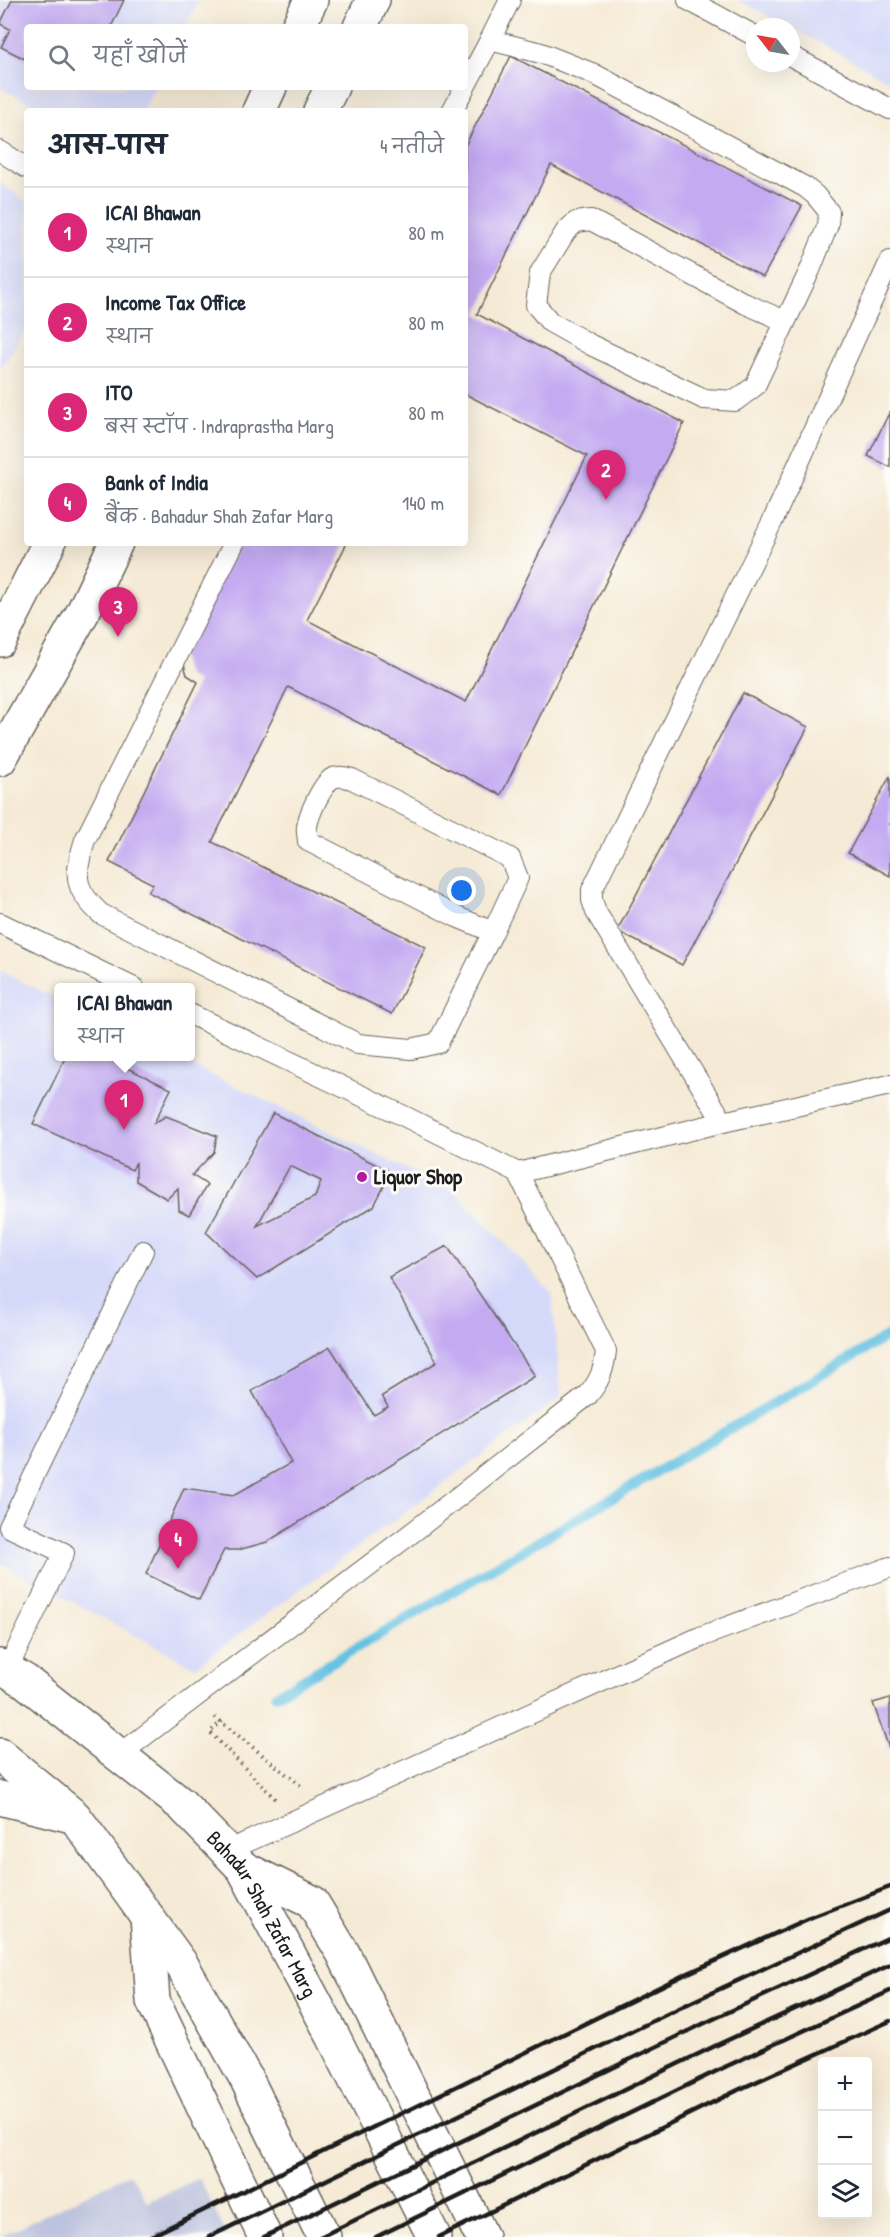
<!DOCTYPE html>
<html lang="hi">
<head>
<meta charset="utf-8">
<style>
	body { margin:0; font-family:"Patrick Hand","Playpen Sans Deva",sans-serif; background:#f6f6f7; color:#1f2937 }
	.controls { position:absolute; right:18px; bottom:18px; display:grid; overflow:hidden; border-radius:6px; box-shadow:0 6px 24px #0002 }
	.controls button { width:54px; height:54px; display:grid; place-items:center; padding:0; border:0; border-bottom:2px solid #e0e1e3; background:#fff; color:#1f2937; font:30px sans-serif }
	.compass { position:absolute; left:746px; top:18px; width:54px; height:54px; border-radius:50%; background:#fff; box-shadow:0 6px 24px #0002; rotate:301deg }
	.you { position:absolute; left:462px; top:891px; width:21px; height:21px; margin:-15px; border:4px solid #fff; border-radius:50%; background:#1a73e8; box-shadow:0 0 0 9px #1a73e833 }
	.badge { display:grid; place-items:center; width:39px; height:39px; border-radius:50%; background:#db2777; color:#fff; font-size:20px; font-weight:700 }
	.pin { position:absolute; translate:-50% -50px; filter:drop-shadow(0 2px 3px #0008) }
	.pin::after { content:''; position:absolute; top:32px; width:21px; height:18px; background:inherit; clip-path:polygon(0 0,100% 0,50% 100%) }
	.popup { position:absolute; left:54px; top:983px; width:141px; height:78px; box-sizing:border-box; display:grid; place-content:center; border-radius:6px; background:#fff; filter:drop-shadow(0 2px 4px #0005); font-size:20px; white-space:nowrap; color:#747a83 }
	.popup b { font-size:22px; color:#1f2937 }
	.popup::after { content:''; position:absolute; left:50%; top:100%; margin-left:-12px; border:12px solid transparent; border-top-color:#fff }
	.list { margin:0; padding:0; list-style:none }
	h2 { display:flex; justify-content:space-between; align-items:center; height:78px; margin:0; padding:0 24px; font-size:26px }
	h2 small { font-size:20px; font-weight:400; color:#747a83 }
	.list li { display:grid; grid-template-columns:39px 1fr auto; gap:18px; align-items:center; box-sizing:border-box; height:90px; padding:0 24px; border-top:2px solid #e0e1e3 }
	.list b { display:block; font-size:22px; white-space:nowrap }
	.list p { margin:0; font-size:20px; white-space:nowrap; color:#747a83 }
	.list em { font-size:20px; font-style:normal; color:#747a83 }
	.icon { flex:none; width:33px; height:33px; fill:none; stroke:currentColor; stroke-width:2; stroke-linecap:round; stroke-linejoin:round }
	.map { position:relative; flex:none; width:890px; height:2237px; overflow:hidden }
	.search { position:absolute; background:#fff; box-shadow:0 6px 24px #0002; left:24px; top:24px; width:444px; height:66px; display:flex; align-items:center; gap:15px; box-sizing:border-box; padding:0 21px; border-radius:6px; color:#747a83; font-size:22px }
	.panel { position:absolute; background:#fff; box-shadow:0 6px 24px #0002; left:24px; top:108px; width:444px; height:438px; border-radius:6px }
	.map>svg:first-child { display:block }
	.built { fill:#d4d8f9 }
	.industrial { fill:#bdc3de }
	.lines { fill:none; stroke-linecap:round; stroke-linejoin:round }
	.stream { stroke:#65c2e3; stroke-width:10 }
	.building { fill:#c3aaf1; fill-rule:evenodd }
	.lane-casing { stroke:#68645d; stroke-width:22 }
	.secondary-casing { stroke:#68645d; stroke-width:36 }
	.path { stroke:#68645d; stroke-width:4; stroke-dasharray:1.5 4.5; stroke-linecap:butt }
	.lane { stroke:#fff; stroke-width:20 }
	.secondary { stroke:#fff; stroke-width:33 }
	.rail { stroke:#1c1c1c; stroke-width:4.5 }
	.poi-dot { fill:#b5179e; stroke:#fdfcf7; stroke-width:2 }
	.labels { text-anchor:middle; stroke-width:6; stroke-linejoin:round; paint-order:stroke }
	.poi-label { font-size:21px; font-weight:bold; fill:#1c1c1c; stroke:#fdfcf7; text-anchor:start }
	.street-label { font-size:21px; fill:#1c1c1c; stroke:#fdfcf7 }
</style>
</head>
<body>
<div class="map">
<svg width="890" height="2237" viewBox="0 0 890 2237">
	<rect width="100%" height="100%" fill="#fdfcf7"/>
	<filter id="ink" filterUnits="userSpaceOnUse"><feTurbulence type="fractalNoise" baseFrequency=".0167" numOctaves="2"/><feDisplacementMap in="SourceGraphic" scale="12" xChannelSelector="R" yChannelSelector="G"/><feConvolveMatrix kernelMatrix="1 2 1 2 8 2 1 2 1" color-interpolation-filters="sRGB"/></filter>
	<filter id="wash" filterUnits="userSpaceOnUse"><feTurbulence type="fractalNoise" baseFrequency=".008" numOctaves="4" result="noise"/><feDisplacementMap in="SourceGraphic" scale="24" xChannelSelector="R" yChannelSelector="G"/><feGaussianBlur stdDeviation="1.35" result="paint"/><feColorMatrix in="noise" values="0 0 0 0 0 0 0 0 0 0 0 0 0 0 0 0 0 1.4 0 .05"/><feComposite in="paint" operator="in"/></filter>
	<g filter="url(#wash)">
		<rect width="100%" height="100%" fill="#f5ead5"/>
		<!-- built -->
		<g class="built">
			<polygon points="0,0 199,0 185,27 27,27 27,87 155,87 143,111 47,111 0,88"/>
			<polygon points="737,0 890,0 890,81 791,27"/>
			<polygon points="0,183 27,202 27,327 0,370"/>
			<polygon points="0,971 58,999 58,1056 175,1057 455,1192 552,1293 561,1397 195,1667 0,1563"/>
		</g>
		<!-- industrial -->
		<polygon class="industrial" points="130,2173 147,2202 199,2178 228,2237 0,2237"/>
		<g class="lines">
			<!-- stream -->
			<polyline class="stream" points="276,1695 890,1335"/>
		</g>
		<g id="blocks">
			<!-- building -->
			<g class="building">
				<polygon points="12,0 124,0 111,27 27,27 27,60 1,47 10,29 0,24"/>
				<polygon points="511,56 802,206 763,277 551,165 477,314 684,423 501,795 288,687 212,842 426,947 392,1014 148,892 153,884 109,862 198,682 187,675 182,657 239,543 347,543 307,620 466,702 587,456 465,394 465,146"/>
				<polygon points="890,411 890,467 868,456"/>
				<polygon points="743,693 808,727 682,965 617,931"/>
				<polygon points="890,776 890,876 848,853"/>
				<polygon points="66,1056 102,1056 171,1089 154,1123 166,1116 217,1136 214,1152 192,1175 207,1185 189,1215 179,1210 178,1188 167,1199 136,1181 136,1162 132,1170 33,1124"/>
				<path d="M 273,1113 L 391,1172 L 374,1206 L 257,1279 L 206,1232 ZM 290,1166 L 321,1181 L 315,1197 L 257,1226 Z"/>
				<polygon points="447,1246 535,1376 267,1542 238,1550 224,1550 199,1600 146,1574 184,1488 234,1495 291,1463 252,1391 330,1347 374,1415 388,1407 382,1396 437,1362 389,1277"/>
				<polygon points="890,1698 890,1751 873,1703"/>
			</g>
		</g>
	</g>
	<g filter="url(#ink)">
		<use href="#blocks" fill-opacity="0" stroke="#68645d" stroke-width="1.5"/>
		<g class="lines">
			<!-- lane casing -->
			<g class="lane-casing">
				<g id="lane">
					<polyline points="688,0 755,36"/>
					<polyline points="490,40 510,0"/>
					<polyline points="791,56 890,109"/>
					<polyline points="452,111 490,40 541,53 594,74 805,187 815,195 829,212 828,225 810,270 755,386 735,401 704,399 591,345 550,322 536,305 540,273 566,231 576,222 591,220 746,304 785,321"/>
					<polyline points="0,151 27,168"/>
					<path d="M 234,543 L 85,840 C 74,875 73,889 101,914 L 358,1044 L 411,1049 L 438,1043 L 493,932 L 457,917 L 308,841 C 308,837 306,831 307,827 C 308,816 323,782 333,778 C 339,776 346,777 352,779 L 510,858 L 518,878 L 493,932"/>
					<polyline points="0,923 134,988"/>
					<polyline points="723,1122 596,912 592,900 592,890 773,520 890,261"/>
					<polyline points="518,1173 723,1122 890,1085"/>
					<polyline points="7,1670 64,1553 9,1527 143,1251"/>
					<path d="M 119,1755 L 417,1529 L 588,1395 C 600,1381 604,1369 606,1351 L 518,1173 L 406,1117 L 190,1014"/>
					<polyline points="227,1851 700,1637 890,1567"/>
				</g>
			</g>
			<!-- secondary casing -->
			<g class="secondary-casing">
				<g id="secondary">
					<polyline points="298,27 311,0"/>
					<polyline points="360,27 373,0"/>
					<polyline points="259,111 270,87"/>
					<polyline points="320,111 332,87"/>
					<polyline points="0,640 49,543"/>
					<polyline points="0,759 83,612 116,543"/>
					<path id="s1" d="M 0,1666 L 25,1681 L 182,1805 L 243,1868 L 333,2036 L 434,2237"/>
					<polyline points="0,1755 75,1817 182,1965 247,2080 324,2237"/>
					<polyline points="0,1798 68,1815"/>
					<polyline points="243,1868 312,1902 343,1953 482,2237"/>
					<polyline points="147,1916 153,2001 265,2237"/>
				</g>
			</g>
			<!-- path -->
			<g class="path">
				<polyline points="215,1717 301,1786"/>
				<polyline points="222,1721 210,1732 276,1800"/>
			</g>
			<!-- lane -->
			<use href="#lane" class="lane"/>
			<!-- secondary -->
			<use href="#secondary" class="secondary"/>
			<!-- rail -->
			<g class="rail">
				<polyline points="149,2237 684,1975 812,1917 890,1887"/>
				<polyline points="209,2237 696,2000 890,1910"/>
				<polyline points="264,2237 707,2022 890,1937"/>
				<polyline points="320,2237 717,2045 890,1965"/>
				<polyline points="376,2237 727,2066 890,1991"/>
				<polyline points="439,2237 738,2090 890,2021"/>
			</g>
		</g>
	</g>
	<!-- markers -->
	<circle class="poi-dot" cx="362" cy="1177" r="6"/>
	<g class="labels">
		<!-- poi labels -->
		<g class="poi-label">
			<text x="374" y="1184">Liquor Shop</text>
		</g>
		<!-- street labels -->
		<g class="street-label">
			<text dy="7" stroke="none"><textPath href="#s1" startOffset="366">Bahadur Shah Zafar Marg</textPath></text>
		</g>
	</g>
</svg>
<div class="controls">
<button>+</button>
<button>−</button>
<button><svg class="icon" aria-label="layers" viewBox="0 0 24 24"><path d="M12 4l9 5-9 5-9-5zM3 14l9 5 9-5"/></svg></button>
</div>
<svg class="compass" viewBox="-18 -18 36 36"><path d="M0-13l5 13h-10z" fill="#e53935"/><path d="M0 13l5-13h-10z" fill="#747a83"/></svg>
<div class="you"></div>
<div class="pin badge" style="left:124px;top:1130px">1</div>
<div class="popup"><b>ICAI Bhawan</b>स्थान</div>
<div class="pin badge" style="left:606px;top:500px">2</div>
<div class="pin badge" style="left:118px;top:637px">3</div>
<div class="pin badge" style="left:178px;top:1569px">4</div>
<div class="search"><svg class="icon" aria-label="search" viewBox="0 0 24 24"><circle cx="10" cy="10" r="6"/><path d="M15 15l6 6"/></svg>यहाँ खोजें</div>
<section class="panel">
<h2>आस-पास<small>4 नतीजे</small></h2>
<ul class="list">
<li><span class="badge">1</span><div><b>ICAI Bhawan</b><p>स्थान</p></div><em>80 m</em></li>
<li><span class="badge">2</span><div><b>Income Tax Office</b><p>स्थान</p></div><em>80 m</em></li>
<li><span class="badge">3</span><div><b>ITO</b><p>बस स्टॉप · Indraprastha Marg</p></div><em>80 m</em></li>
<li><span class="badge">4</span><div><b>Bank of India</b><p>बैंक · Bahadur Shah Zafar Marg</p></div><em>140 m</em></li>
</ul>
</section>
</div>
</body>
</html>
